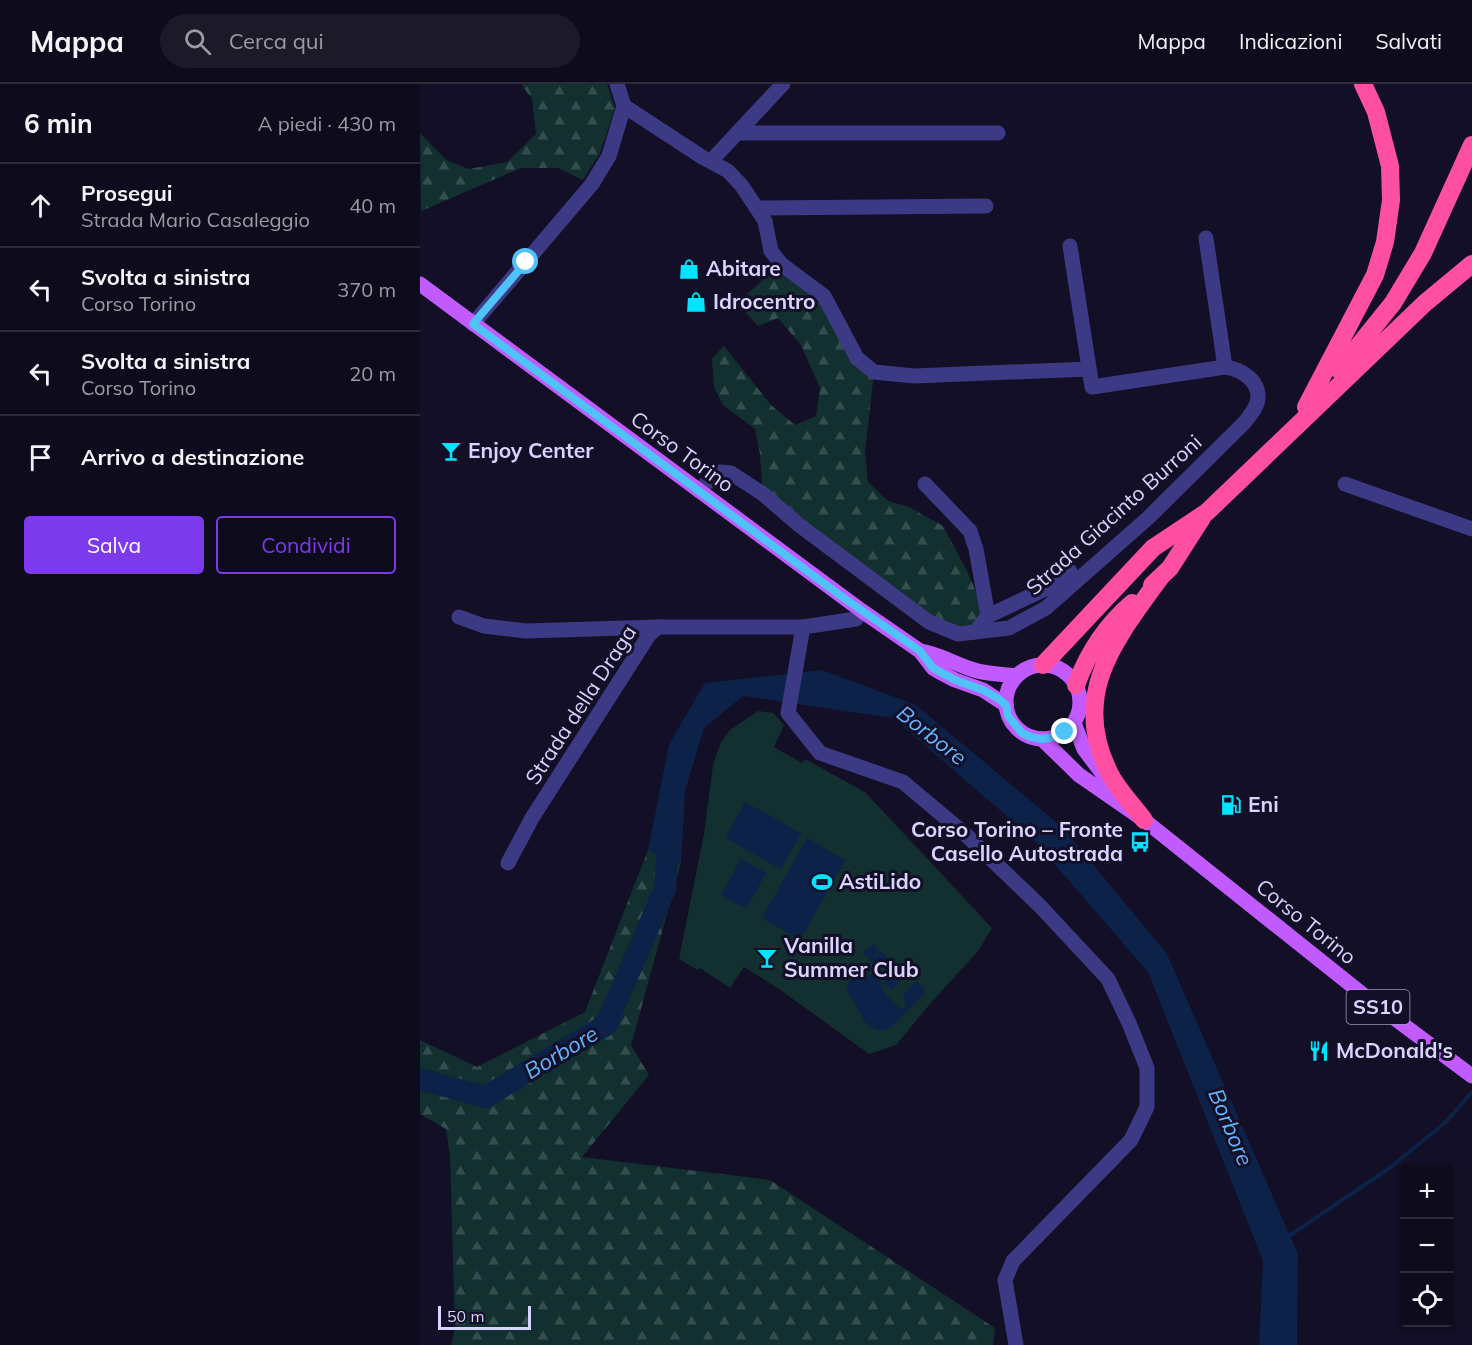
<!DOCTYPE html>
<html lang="it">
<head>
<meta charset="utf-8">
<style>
	body { margin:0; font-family:Mulish,sans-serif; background:#1c1929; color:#f1f3f6 }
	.controls { position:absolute; right:18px; bottom:18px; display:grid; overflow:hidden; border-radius:6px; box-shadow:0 2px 4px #0004 }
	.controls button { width:54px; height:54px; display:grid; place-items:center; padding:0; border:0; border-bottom:2px solid #2e2b3b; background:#0e0b1c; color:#f1f3f6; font:30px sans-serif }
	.scale { position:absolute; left:18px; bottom:15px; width:93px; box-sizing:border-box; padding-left:6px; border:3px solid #d9d4ff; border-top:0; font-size:16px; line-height:21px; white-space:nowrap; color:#d9d4ff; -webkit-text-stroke:4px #130f26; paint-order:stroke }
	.stop { position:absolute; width:18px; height:18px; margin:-14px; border:4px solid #4fc3f7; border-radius:50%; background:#fff }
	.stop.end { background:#4fc3f7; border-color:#fff; box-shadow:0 2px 6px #0008 }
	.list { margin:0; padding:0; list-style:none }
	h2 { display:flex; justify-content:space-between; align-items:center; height:78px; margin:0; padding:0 24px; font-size:26px }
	h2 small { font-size:20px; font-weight:400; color:#9b9ba3 }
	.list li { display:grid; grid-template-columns:39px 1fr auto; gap:18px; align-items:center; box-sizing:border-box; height:84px; padding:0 24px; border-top:2px solid #2e2b3b }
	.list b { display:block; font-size:22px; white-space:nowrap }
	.list p { margin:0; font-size:20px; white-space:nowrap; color:#9b9ba3 }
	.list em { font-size:20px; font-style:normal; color:#9b9ba3 }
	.actions { display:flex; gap:12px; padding:18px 24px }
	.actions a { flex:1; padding:14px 0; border:2px solid #7c3aed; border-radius:6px; text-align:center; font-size:21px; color:#7c3aed }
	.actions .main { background:#7c3aed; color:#fff }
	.icon { flex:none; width:33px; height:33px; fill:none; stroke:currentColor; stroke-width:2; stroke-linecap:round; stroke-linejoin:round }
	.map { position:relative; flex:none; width:1052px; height:1261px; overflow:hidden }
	header { display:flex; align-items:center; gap:36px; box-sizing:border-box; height:84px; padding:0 30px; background:#0e0b1c; border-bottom:2px solid #2e2b3b }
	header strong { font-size:28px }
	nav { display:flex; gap:33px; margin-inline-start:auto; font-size:21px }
	.search { width:420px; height:54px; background:#1c1929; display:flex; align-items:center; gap:15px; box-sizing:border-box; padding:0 21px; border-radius:33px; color:#9b9ba3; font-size:22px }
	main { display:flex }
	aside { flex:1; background:#0e0b1c }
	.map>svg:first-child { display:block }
	.forest { fill:url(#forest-firs) }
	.pitch { fill:#12302f }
	.water { fill:#0c2248 }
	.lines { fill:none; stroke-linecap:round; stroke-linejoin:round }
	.stream { stroke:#0c2248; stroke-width:4 }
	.river { stroke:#0c2248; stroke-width:22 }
	.minor { stroke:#3d3a85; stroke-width:15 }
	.major { stroke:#c25bff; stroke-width:15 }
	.highway { stroke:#ff4fa3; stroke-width:18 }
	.route { stroke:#4fc3f7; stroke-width:8 }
	.labels { text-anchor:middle; stroke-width:6; stroke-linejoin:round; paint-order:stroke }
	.shield { fill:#130f26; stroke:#9e99be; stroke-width:1.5 }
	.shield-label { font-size:20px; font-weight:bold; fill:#d9d4ff }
	.poi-label { font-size:21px; font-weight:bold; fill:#d9d4ff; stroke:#130f26; text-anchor:start }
	.street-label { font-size:21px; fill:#d9d4ff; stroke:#130f26 }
	.water-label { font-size:22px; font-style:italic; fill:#62b6ff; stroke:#130f26 }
</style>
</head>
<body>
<header>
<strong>Mappa</strong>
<div class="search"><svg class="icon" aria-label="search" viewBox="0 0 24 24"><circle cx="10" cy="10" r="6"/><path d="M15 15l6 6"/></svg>Cerca qui</div>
<nav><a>Mappa</a><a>Indicazioni</a><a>Salvati</a></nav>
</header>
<main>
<aside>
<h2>6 min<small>A piedi · 430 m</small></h2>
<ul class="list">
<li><svg class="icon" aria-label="ahead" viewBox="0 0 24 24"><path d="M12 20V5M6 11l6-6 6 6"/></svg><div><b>Prosegui</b><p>Strada Mario Casaleggio</p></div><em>40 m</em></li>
<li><svg class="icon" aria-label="left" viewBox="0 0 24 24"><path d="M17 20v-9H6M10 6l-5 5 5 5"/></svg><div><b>Svolta a sinistra</b><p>Corso Torino</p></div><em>370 m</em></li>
<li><svg class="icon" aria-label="left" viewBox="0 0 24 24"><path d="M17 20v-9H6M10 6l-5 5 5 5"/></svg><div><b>Svolta a sinistra</b><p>Corso Torino</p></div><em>20 m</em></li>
<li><svg class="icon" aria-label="arrive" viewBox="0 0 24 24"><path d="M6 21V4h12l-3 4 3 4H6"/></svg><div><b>Arrivo a destinazione</b></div></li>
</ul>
<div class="actions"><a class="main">Salva</a><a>Condividi</a></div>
</aside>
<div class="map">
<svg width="1052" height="1261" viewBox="0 0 1052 1261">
	<defs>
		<pattern id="forest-firs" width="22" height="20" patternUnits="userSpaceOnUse" patternTransform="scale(1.5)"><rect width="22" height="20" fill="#12302f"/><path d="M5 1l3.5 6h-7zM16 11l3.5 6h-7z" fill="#344d4e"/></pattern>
	</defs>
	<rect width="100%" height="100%" fill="#130f26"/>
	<!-- forest -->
	<g class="forest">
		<polygon points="101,0 187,0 195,24 180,69 163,96 138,84 101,84 1,127 0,49 26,76 49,85 87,78 116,50 112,15"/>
		<polygon points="361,180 404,212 454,288 445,368 448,398 468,417 489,423 523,442 548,489 563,524 555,548 538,550 343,410 340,370 335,345 303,321 294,304 292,274 304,262 351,321 375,341 396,332 400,304 381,261 358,234 338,242 317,219"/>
		<polygon points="228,766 261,779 211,961 229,991 162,1073 350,1096 575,1244 573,1261 31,1261 35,1245 30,1072 26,1045 0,1030 0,956 57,983 165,928"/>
	</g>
	<!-- pitch -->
	<polygon class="pitch" points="338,627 353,629 364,641 354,663 382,679 385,675 445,708 572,844 558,867 509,921 476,961 449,970 359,905 324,883 310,904 280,884 278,886 259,875 284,750 293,681 301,658 310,646"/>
	<!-- water -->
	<g class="water">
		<polygon points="402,586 496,621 643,744 747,870 878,1170 877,1261 839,1261 843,1177 728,888 611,753 473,634 323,612 284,644 265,707 261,779 228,766 249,660 285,599"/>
		<polygon points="325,718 381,749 361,785 305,754"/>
		<polygon points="387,754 425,776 380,856 342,834"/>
		<polygon points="321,775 346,789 326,825 301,811"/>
		<path d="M 453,860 L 460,867 L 454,872 L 454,874 L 462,868 L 469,876 L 461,884 L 461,890 L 468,891 L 476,885 L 483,893 L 472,906 L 464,900 L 464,895 L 461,894 C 458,907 472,916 480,925 L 483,925 L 486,922 L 483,910 L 497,897 L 506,908 L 470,944 L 460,947 L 449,942 L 445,938 L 426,905 L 429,897 L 436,894 L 436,883 L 445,882 L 446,885 L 444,892 L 456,889 L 457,884 L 443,869 Z"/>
	</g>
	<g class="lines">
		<!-- stream -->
		<polyline class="stream" points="866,1154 971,1083 1027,1037 1051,1009"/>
		<!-- river -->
		<polyline class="river" points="0,995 65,1013 186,941 245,805 249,743"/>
		<!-- minor -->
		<g class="minor">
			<polyline points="204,22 282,73 308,87 322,102 345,137 351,167 361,180 404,212 437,274 454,288 494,292 669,285"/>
			<polyline points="317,49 578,49"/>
			<polyline points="291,77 363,0"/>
			<polyline points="337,124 566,122"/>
			<polyline points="786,154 805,283"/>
			<polyline points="53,240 172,100 189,72 204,22 197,0"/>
			<polyline points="505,400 550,447 556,465 568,532 555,548"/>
			<polyline points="925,400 1052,445"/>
			<path d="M 279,407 L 292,393 L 300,388 L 311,389 L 343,410 L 379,441 L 509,538 L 538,550 L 589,544 L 626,524 L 728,434 L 824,339 C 830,331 838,323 838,313 C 838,295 820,285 805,283 L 672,303 L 650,162"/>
			<polyline points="568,532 636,500 650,487"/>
			<polyline points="39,533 64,542 106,547 238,543"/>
			<polyline points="383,543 368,629 400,669 483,698 545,750 620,822 688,895 709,939 727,984 727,1023 711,1056 593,1177 585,1196 596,1261"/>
			<polyline points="88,779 112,734 229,551 238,543 383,543 436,535 442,527"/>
		</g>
		<!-- major -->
		<g class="major">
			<polyline points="0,200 442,527 500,567 513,584 518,587 535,596 563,606 586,621"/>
			<path d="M 500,567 C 519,570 535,580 554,586 C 567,590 582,590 596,592"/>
			<circle cx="623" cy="618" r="37"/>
			<polyline points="654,639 664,665 691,701"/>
			<polyline points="622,655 659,691 724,736 946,913 1052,992"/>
		</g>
		<!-- highway -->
		<g class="highway">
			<polyline points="919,286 973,219 1003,169 1052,61"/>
			<polyline points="886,323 955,191 965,158 971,116 970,82 956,28 943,0"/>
			<polyline points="732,501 750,484 782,434"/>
			<polyline points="623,581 733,464 787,428 1005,219 1052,180"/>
			<path d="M 656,601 C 668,569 685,542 712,519"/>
			<path d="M 724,736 C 713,721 697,705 689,688 C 650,610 695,556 740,494"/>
		</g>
	</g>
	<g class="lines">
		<!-- route -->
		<polyline class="route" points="106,178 53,240 421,512 500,567 513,584 535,596 563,606 579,615 586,621 588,632 602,649 611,653 622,655 634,653 645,648"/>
	</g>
	<!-- icons -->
	<defs>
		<g id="shop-bare" transform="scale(1.62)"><path d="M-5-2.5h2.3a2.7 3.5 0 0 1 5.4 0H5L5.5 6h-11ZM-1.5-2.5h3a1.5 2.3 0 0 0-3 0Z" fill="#00e5ff" stroke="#130f26" stroke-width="2.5" paint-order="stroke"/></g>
		<g id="bar-bare" transform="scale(1.62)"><path d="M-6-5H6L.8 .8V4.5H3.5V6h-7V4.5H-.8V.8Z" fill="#00e5ff" stroke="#130f26" stroke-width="2.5" paint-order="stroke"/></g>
		<g id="fuel-bare" transform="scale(1.62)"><path d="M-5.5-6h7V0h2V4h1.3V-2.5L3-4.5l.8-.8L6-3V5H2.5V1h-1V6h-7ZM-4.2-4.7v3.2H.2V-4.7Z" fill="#00e5ff" stroke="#130f26" stroke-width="2.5" paint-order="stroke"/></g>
		<g id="bus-bare" transform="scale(1.62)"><path d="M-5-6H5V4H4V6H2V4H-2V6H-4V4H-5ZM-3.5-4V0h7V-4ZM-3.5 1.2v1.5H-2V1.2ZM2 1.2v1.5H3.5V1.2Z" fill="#00e5ff" stroke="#130f26" stroke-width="2.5" paint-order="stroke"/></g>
		<g id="stadium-bare" transform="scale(1.62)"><path d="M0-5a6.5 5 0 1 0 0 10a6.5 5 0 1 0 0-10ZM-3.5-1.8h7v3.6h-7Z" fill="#00e5ff" stroke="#130f26" stroke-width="2.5" paint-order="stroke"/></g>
		<g id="restaurant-bare" transform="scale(1.62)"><path d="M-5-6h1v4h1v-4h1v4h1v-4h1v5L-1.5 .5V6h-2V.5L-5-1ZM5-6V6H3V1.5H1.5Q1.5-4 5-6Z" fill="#00e5ff" stroke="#130f26" stroke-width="2.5" paint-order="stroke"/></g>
	</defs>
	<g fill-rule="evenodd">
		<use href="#shop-bare" x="269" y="185"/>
		<use href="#shop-bare" x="276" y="218"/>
		<use href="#bar-bare" x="31" y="367"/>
		<use href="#fuel-bare" x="811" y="721"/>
		<use href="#bus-bare" x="720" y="758"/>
		<use href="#stadium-bare" x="402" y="798"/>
		<use href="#bar-bare" x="347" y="874"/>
		<use href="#restaurant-bare" x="899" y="967"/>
	</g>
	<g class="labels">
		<!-- shield labels -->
		<rect class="shield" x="926.5" y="906" width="63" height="34" rx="4.5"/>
		<g class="shield-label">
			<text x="958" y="930">SS10</text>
		</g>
		<!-- poi labels -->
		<g class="poi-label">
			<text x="286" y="192">Abitare</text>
			<text x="293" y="225">Idrocentro</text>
			<text x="48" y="374">Enjoy Center</text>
			<text x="828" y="728">Eni</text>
			<text x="703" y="753" text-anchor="end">Corso Torino – Fronte<tspan x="703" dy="24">Casello Autostrada</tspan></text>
			<text x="419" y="805">AstiLido</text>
			<text x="364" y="869">Vanilla<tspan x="364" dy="24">Summer Club</tspan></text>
			<text x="916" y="974">McDonald's</text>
		</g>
		<!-- street labels -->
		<g class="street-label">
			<text transform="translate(262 368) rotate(36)" y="7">Corso Torino</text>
			<text transform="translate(694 431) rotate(-42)" y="7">Strada Giacinto Burroni</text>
			<text transform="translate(161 621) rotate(-57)" y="7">Strada della Draga</text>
			<text transform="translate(886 838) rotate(39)" y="7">Corso Torino</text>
		</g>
		<!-- water labels -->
		<g class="water-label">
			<text transform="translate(512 651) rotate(38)" y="8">Borbore</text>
			<text transform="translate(141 968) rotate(-31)" y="8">Borbore</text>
			<text transform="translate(811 1043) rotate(67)" y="8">Borbore</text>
		</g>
	</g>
</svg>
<div class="controls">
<button>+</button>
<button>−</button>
<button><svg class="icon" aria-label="locate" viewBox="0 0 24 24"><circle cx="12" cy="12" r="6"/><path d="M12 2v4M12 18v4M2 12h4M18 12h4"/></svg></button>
</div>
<div class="scale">50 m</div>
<div class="stop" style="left:106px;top:178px"></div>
<div class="stop end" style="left:645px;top:648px"></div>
</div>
</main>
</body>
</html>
